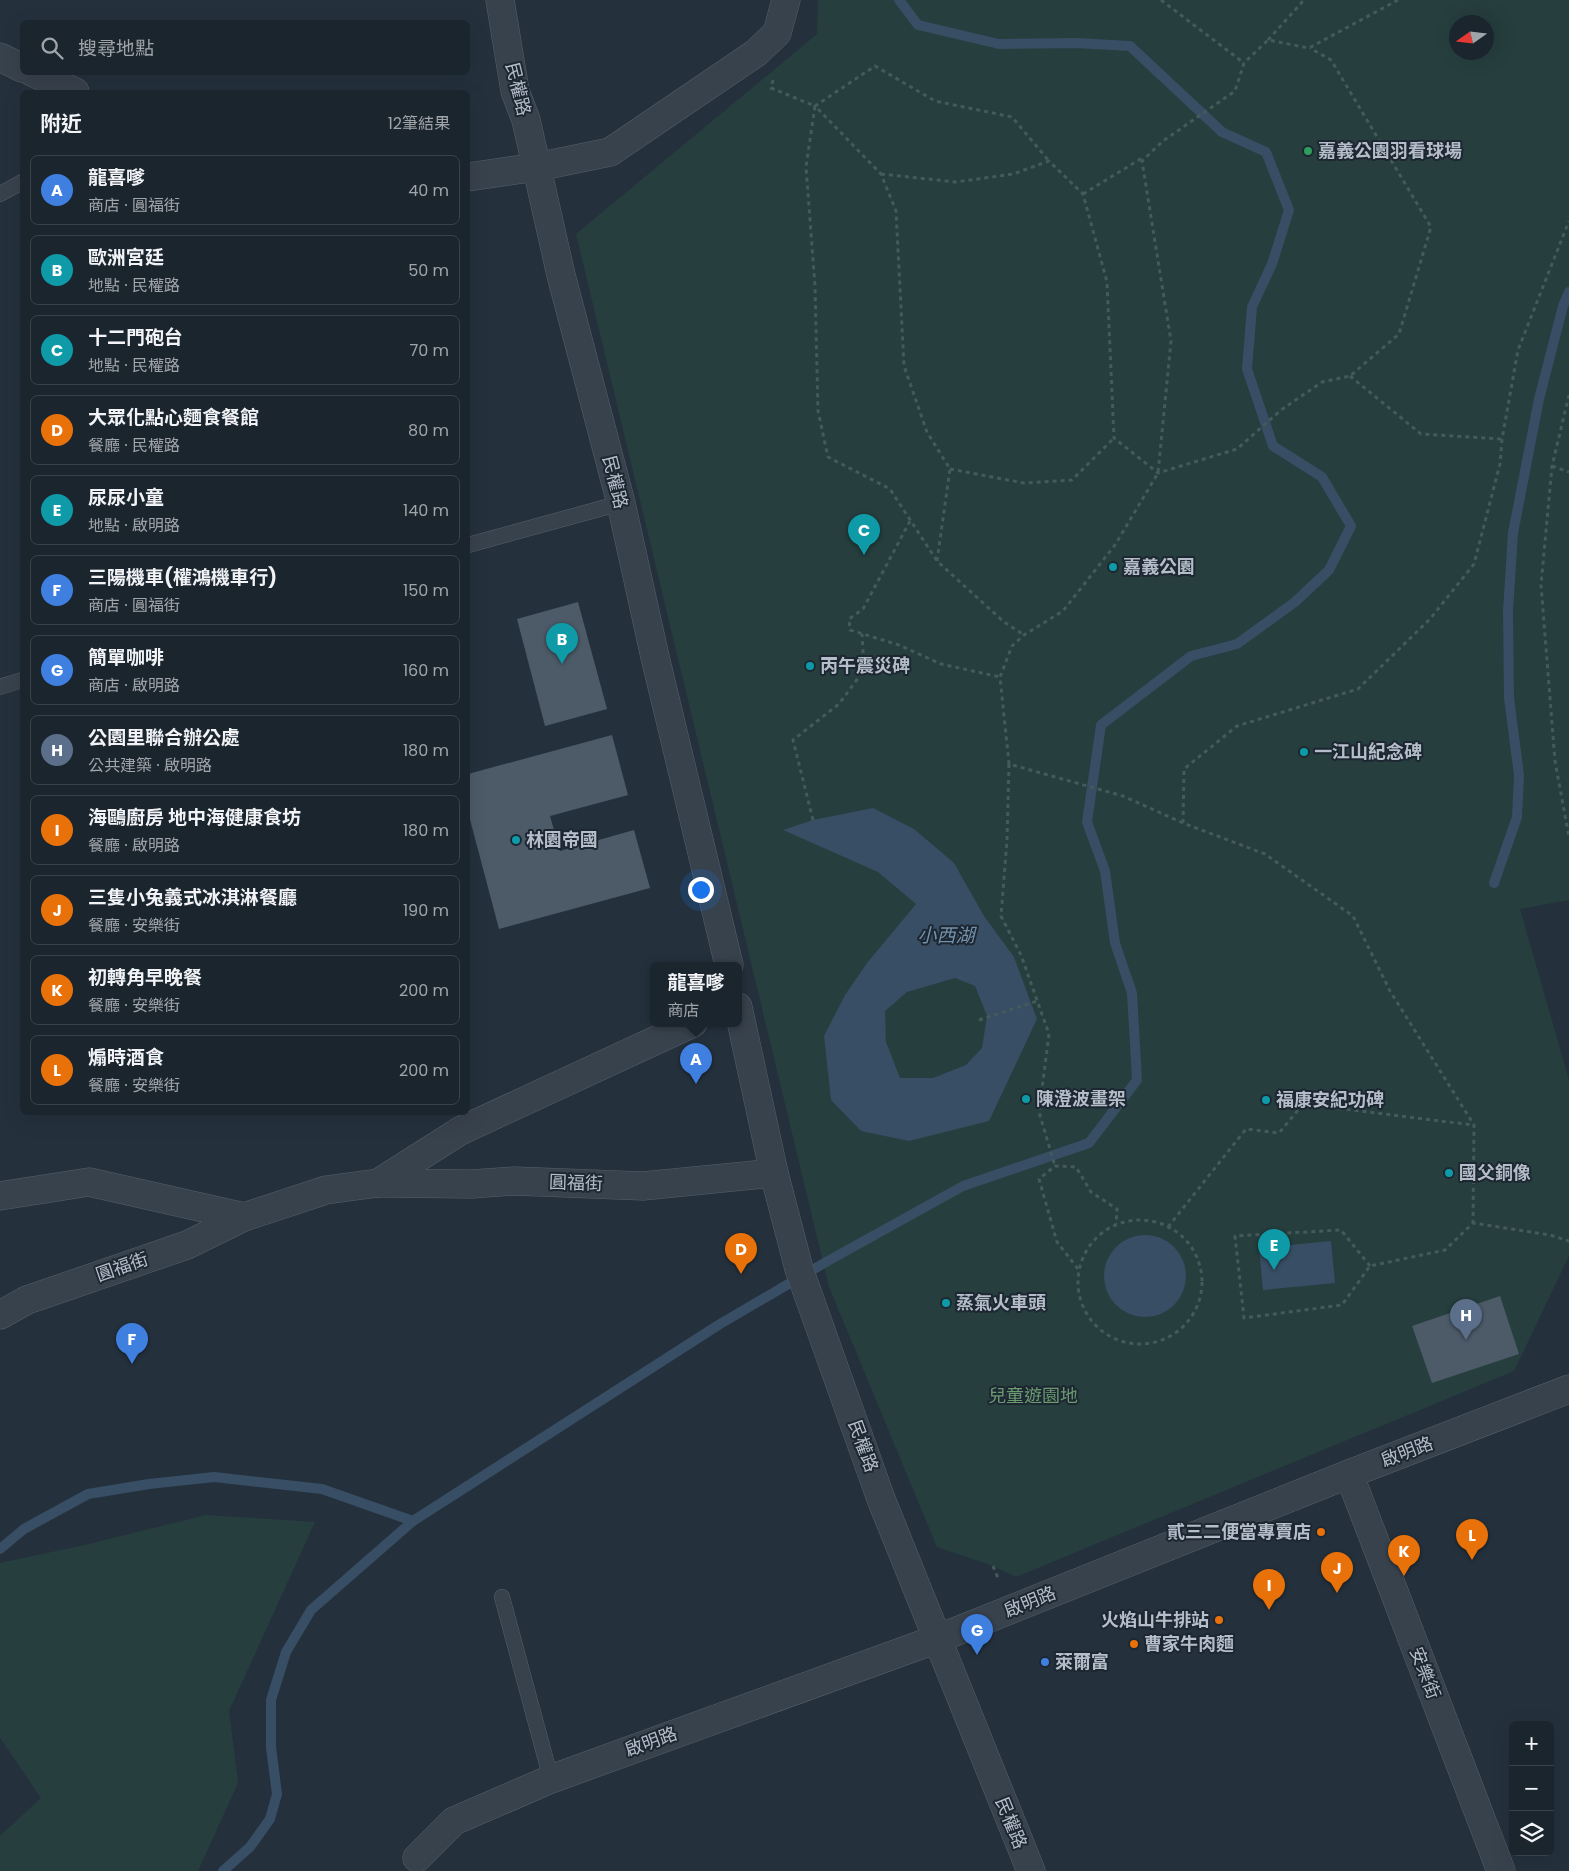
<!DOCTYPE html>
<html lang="zh-TW">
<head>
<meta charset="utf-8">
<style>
	body { margin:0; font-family:Poppins,"Noto Sans TC",sans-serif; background:#28313a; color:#f1f3f6 }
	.controls { position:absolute; right:15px; bottom:15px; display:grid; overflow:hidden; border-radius:8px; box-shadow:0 5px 20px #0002 }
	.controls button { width:45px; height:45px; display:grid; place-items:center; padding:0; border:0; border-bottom:1px solid #39424a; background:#1b252e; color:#f1f3f6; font:25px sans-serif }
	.compass { position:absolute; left:1449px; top:15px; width:45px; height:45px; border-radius:50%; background:#1b252e; box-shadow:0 5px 20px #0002; rotate:256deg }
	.you { position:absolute; left:700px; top:889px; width:18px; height:18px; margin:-12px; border:4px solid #fff; border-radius:50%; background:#1a73e8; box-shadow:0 0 0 8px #1a73e833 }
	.badge { display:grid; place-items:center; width:32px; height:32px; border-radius:50%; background:#2563eb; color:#fff; font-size:16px; font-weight:700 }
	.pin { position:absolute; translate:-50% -41px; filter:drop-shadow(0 1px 2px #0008) }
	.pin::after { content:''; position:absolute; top:26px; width:18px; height:15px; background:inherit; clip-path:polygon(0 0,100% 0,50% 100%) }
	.popup { position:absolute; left:650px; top:962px; width:92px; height:65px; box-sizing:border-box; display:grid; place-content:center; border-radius:8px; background:#1b252e; filter:drop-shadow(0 1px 4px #0005); font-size:16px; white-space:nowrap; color:#a0a5aa }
	.popup b { font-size:19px; color:#f1f3f6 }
	.popup::after { content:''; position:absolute; left:50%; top:100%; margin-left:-10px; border:10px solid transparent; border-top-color:#1b252e }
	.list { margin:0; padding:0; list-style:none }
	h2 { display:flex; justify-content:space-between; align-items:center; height:65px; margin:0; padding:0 20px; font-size:21px }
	h2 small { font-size:16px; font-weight:400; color:#a0a5aa }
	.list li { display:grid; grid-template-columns:32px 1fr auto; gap:15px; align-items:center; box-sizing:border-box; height:70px; margin:0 10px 10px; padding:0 10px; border:1px solid #39424a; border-radius:8px }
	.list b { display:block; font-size:19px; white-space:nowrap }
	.list p { margin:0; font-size:16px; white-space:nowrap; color:#a0a5aa }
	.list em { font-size:16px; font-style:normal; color:#a0a5aa }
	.icon { flex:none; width:28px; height:28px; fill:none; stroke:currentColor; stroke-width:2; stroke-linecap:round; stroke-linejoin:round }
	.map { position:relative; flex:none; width:1569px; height:1871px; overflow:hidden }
	.search { position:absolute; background:#1b252e; box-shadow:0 5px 20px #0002; left:20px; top:20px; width:450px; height:55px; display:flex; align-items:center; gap:12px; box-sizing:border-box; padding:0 18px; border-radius:8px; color:#a0a5aa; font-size:19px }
	.panel { position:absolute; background:#1b252e; box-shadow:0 5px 20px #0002; left:20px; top:90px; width:450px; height:1025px; border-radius:8px }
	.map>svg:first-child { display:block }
	.green { fill:#263e3e; fill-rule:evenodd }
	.water { fill:#384e64; fill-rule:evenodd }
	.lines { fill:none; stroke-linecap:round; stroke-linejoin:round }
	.stream { stroke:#384e64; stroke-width:10 }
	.building { fill:#4d5b69 }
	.service-casing { stroke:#56606b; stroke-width:16 }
	.minor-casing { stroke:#56606b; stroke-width:29 }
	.tertiary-casing { stroke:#56606b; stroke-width:29 }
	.path { stroke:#445a5b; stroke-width:3; stroke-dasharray:4 4; stroke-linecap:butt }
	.service { stroke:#38424d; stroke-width:15 }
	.minor { stroke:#38424d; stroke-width:28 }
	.tertiary { stroke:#38424d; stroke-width:28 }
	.leisure-dot { fill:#2e9e5b; stroke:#1d2732; stroke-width:2 }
	.culture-dot { fill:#0f9aa8; stroke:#1d2732; stroke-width:2 }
	.food-dot { fill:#e8710a; stroke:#1d2732; stroke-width:2 }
	.shop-dot { fill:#3f7fe0; stroke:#1d2732; stroke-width:2 }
	.labels { text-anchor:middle; stroke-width:4; stroke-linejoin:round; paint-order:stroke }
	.street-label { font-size:18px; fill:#b4bdc9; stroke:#1d2732 }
	.poi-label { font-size:18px; font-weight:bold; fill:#b4bdc9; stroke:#1d2732; text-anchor:start }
	.park-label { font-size:18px; fill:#6b9a71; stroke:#1d2732 }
	.water-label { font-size:19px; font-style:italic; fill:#7491ac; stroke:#1d2732 }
</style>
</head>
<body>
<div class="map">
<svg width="1569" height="1871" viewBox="0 0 1569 1871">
	<rect width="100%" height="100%" fill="#24313d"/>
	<!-- green -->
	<g class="green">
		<path d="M 818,0 L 1569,0 L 1569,900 L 1520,909 L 1569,1080 L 1569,1256 L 1514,1371 L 1016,1577 L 993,1566 L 937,1547 L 829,1287 L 576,234 L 817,34 ZM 1456,22 L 1486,22 L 1486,52 L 1456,52 Z"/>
		<polygon points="206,1515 315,1522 229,1711 238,1783 198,1871 0,1871 0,1836 41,1798 0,1738 0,1563 89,1544"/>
	</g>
	<!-- water -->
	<g class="water">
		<path d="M 873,808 L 914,829 L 954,863 L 984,916 L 1014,957 L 1037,1019 L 989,1121 L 909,1141 L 861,1131 L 831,1100 L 824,1036 L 845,995 L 867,963 L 916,904 L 878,872 L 783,830 L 813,820 ZM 955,978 L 975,986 L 987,1016 L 982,1048 L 966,1065 L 933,1078 L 900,1078 L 886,1042 L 885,1011 L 907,992 Z"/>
		<circle cx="1145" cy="1276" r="41"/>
		<polygon points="1331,1241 1335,1283 1263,1290 1259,1248"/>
	</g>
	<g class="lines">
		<!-- stream -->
		<g class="stream">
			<polyline points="1494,883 1517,817 1519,775 1509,698 1508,611 1513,533 1539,399 1563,306 1569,292"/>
			<polyline points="0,1549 24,1529 88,1494 149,1484 214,1477 322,1489 413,1521"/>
			<polyline points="223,1871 250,1847 270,1819 277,1794 271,1747 271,1700 286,1652 311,1610 413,1521 720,1324 826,1262 963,1186 1089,1143 1137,1080 1132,993 1115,943 1105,871 1087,822 1101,725 1191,656 1237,644 1295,602 1329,570 1351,526 1322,477 1273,446 1247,369 1252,307 1272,264 1289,210 1266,152 1222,132 1130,46 1076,43 999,44 918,25 899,0"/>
		</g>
	</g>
	<!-- building -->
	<g class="building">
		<polygon points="578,602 607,709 545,726 517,619"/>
		<polygon points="612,735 628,795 550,816 560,851 634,830 650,888 499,929 468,812 468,774"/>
		<polygon points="1500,1296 1519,1354 1432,1383 1412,1326"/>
	</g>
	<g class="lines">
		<!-- service casing -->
		<g class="service-casing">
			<g id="service">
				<polyline points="0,194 22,182"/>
				<polyline points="468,545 621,503"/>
				<polyline points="0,687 22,680"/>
				<polyline points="502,1597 551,1779"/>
			</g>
		</g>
		<!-- minor casing -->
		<g class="minor-casing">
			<g id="minor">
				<polyline points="500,0 515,91 526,120 561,275 621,503 655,657 729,965"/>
				<polyline points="0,57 22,68"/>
				<polyline points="32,72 75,92"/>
				<polyline points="468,177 537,167 610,152 756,53 777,33 786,0"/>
				<polyline points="738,1007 774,1173 799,1269 881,1499 1031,1871"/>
				<polyline points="378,1183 472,1184 514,1181 643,1186 774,1173"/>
				<polyline points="0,1196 89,1182 244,1217"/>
				<polyline points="0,1315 27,1300 187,1245 244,1217 326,1190 378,1183 460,1131 693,1023"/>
				<polyline points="1349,1474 1501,1871"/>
				<polyline points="417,1858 454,1821 551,1779 937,1639"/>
			</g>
		</g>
		<!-- tertiary casing -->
		<g class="tertiary-casing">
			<polyline id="tertiary" points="937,1639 1349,1474 1569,1389"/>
		</g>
		<!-- path -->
		<g class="path">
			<polyline points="1161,0 1244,63"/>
			<polyline points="1398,0 1309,48 1268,40 1244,63 1235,91 1163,141 1142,161 1171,341 1158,473 1115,545 1063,611 1024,635 1012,646 1000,677 1009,764 1123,796 1183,823 1265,854 1353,916 1390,991 1474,1125 1473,1223"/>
			<polyline points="1268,40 1304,0"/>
			<polyline points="773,80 771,88 815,106 806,167 815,286 818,411 828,457 890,489 937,561 1004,622 1024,635"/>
			<polyline points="881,174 956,182 1013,174 1049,161 1083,194 1107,282 1114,438 1158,473 1237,449 1281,410 1322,382 1350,376 1399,334 1431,227 1331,60 1310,48"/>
			<polyline points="1083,194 1142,158"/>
			<polyline points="1350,376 1421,434 1502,439"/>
			<polyline points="1569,395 1552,466 1541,585 1555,761 1569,837"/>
			<polyline points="1552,466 1569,472"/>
			<polyline points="950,469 1024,483 1072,480 1114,438"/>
			<polyline points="910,521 863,609 849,619 850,630 899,645 941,664 1000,677"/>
			<polyline points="937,561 950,469 927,432 904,366 896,211 881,174 815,106 875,66 935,101 1012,117 1049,161"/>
			<polyline points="1009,764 1007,840 1001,916 1021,955 1049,1034 1039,1112 1055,1166"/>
			<polyline points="813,820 793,740 839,704 864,670 862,634"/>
			<polyline points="1183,823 1184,769 1237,726 1358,689 1430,619 1474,564 1500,464 1502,439 1518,350 1569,221"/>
			<polyline points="979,1020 1037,1001"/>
			<circle cx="1140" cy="1282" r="62"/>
			<polyline points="1168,1227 1246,1129 1279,1133 1303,1104 1473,1125"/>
			<polyline points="1370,1266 1341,1230 1235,1236 1244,1318 1342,1305 1370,1266 1445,1250 1473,1223 1550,1235 1569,1241"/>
			<polyline points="1078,1269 1057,1242 1039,1179 1055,1166 1076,1167 1091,1192 1117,1209 1116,1224"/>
			<polyline points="993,1566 998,1578"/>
		</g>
		<!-- service -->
		<use href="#service" class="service"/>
		<!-- minor -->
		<use href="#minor" class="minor"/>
		<!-- tertiary -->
		<use href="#tertiary" class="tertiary"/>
	</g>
	<!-- markers -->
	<circle class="leisure-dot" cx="1308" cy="151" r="5"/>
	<g class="culture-dot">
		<circle cx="1113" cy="567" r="5"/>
		<circle cx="810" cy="666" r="5"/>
		<circle cx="1304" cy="752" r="5"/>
		<circle cx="516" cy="840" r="5"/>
		<circle cx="1026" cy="1099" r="5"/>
		<circle cx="1266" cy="1100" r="5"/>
		<circle cx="1449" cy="1173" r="5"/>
		<circle cx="946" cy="1303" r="5"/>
	</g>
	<g class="food-dot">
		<circle cx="1321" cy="1532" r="5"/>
		<circle cx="1219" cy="1620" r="5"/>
		<circle cx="1134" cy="1644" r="5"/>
	</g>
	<circle class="shop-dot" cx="1045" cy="1662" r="5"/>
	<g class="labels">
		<!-- street labels -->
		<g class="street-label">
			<text transform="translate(518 89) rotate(76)" y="6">民權路</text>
			<text transform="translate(615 482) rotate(76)" y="6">民權路</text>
			<text transform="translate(576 1183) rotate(2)" y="6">圓福街</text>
			<text transform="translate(122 1267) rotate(-19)" y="6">圓福街</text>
			<text transform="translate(863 1446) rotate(70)" y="6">民權路</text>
			<text transform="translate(1407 1452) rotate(-21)" y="6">啟明路</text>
			<text transform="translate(1030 1602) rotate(-22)" y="6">啟明路</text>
			<text transform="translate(1425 1673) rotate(69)" y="6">安樂街</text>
			<text transform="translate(651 1742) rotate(-20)" y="6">啟明路</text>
			<text transform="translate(1011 1823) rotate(68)" y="6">民權路</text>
		</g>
		<!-- poi labels -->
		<g class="poi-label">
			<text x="1318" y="157">嘉義公園羽看球場</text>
			<text x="1123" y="573">嘉義公園</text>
			<text x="820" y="672">丙午震災碑</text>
			<text x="1314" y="758">一江山紀念碑</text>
			<text x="526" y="846">林園帝國</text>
			<text x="1036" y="1105">陳澄波畫架</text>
			<text x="1276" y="1106">福康安紀功碑</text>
			<text x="1459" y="1179">國父銅像</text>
			<text x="956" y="1309">蒸氣火車頭</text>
			<text x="1311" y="1538" text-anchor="end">貳三二便當專賣店</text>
			<text x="1209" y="1626" text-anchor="end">火焰山牛排站</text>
			<text x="1144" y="1650">曹家牛肉麵</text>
			<text x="1055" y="1668">萊爾富</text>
		</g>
		<!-- park labels -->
		<g class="park-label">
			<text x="1033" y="1402">兒童遊園地</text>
		</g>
		<!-- water labels -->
		<g class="water-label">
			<text x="946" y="942">小西湖</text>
		</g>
	</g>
</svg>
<div class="controls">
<button>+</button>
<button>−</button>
<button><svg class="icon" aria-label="layers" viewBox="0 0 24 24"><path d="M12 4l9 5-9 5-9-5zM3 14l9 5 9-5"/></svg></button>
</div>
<svg class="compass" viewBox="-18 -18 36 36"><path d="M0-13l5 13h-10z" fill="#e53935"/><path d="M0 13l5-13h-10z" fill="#a0a5aa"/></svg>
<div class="you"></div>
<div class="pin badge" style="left:696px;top:1084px;background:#3f7fe0">A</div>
<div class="popup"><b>龍喜嗲</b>商店</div>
<div class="pin badge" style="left:562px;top:664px;background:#0f9aa8">B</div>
<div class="pin badge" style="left:864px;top:555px;background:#0f9aa8">C</div>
<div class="pin badge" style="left:741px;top:1274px;background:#e8710a">D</div>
<div class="pin badge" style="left:1274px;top:1270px;background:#0f9aa8">E</div>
<div class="pin badge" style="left:132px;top:1364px;background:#3f7fe0">F</div>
<div class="pin badge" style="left:977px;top:1655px;background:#3f7fe0">G</div>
<div class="pin badge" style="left:1466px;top:1340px;background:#5c6f8a">H</div>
<div class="pin badge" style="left:1269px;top:1610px;background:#e8710a">I</div>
<div class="pin badge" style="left:1337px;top:1593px;background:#e8710a">J</div>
<div class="pin badge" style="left:1404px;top:1576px;background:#e8710a">K</div>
<div class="pin badge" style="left:1472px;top:1560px;background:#e8710a">L</div>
<div class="search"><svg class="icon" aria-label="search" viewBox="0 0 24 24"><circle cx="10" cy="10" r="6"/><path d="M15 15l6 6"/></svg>搜尋地點</div>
<section class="panel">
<h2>附近<small>12筆結果</small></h2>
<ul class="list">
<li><span class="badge" style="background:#3f7fe0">A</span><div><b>龍喜嗲</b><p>商店 · 圓福街</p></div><em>40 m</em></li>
<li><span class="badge" style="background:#0f9aa8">B</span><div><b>歐洲宮廷</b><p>地點 · 民權路</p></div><em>50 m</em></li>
<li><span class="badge" style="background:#0f9aa8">C</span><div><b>十二門砲台</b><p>地點 · 民權路</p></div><em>70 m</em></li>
<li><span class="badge" style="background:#e8710a">D</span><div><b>大眾化點心麵食餐館</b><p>餐廳 · 民權路</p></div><em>80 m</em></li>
<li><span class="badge" style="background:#0f9aa8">E</span><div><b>尿尿小童</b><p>地點 · 啟明路</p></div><em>140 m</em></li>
<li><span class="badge" style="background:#3f7fe0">F</span><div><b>三陽機車(權鴻機車行)</b><p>商店 · 圓福街</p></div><em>150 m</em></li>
<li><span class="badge" style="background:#3f7fe0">G</span><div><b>簡單咖啡</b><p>商店 · 啟明路</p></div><em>160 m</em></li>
<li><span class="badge" style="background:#5c6f8a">H</span><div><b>公園里聯合辦公處</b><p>公共建築 · 啟明路</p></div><em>180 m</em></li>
<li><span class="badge" style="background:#e8710a">I</span><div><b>海鷗廚房 地中海健康食坊</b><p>餐廳 · 啟明路</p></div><em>180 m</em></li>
<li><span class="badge" style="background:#e8710a">J</span><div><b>三隻小兔義式冰淇淋餐廳</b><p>餐廳 · 安樂街</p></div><em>190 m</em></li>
<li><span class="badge" style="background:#e8710a">K</span><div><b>初轉角早晚餐</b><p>餐廳 · 安樂街</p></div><em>200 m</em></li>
<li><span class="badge" style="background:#e8710a">L</span><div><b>煽時酒食</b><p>餐廳 · 安樂街</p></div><em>200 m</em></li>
</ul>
</section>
</div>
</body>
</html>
